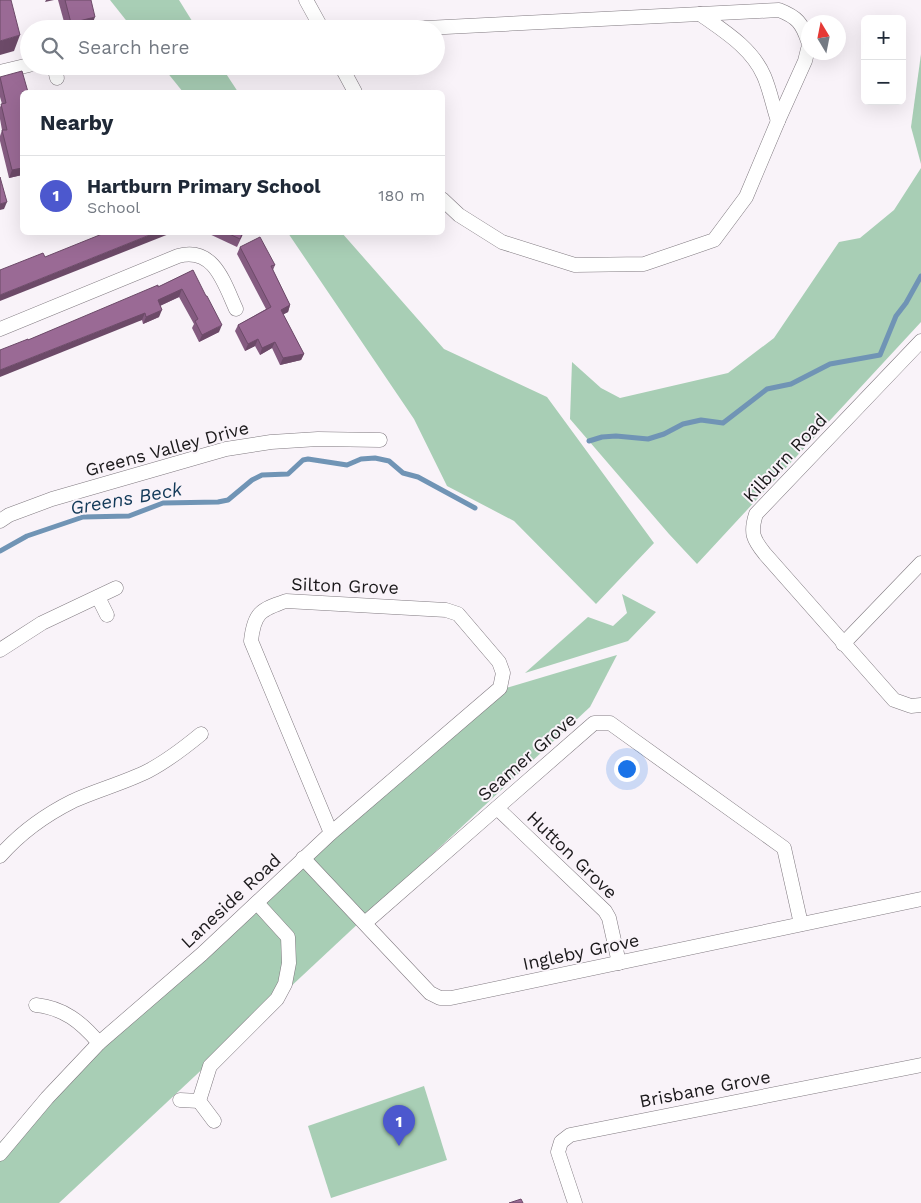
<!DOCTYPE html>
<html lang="en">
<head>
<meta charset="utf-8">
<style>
	body { margin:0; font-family:"Work Sans",sans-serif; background:#f2f2f3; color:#1f2937 }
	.controls { position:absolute; right:15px; top:15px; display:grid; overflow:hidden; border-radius:8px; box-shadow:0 5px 20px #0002 }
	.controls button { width:45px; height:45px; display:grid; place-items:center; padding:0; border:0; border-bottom:1px solid #e0e1e3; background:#fff; color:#1f2937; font:25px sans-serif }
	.compass { position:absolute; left:801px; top:15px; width:45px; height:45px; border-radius:50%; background:#fff; box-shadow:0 5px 20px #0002; rotate:350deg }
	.you { position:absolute; left:626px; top:768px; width:18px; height:18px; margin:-12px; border:4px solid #fff; border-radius:50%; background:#1a73e8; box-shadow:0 0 0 8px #1a73e833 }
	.badge { display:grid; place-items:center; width:32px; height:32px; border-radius:50%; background:#4c58ce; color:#fff; font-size:16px; font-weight:700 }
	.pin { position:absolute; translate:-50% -41px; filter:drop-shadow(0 1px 2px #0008) }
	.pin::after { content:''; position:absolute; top:26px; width:18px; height:15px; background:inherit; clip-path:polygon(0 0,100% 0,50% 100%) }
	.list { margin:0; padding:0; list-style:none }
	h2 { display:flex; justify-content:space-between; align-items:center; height:65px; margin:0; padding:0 20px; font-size:21px }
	h2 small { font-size:16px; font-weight:400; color:#747a83 }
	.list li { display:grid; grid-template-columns:32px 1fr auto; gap:15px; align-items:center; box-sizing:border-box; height:80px; padding:0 20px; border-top:1px solid #e0e1e3 }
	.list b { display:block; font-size:19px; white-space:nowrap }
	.list p { margin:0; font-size:16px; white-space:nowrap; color:#747a83 }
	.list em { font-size:16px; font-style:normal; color:#747a83 }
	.icon { flex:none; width:28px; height:28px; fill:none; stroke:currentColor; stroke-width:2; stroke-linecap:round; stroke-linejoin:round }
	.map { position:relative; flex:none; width:921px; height:1203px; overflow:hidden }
	.search { position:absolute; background:#fff; box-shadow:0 5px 20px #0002; left:20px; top:20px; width:425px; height:55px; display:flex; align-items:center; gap:12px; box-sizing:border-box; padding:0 18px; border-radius:28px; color:#747a83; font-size:19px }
	.panel { position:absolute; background:#fff; box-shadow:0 5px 20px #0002; left:20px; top:90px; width:425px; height:145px; border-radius:8px }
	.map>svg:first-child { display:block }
	.green { fill:#a8ceb5 }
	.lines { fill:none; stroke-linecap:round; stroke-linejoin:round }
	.stream { stroke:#7094b5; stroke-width:5 }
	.minor-casing { stroke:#807a80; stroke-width:15 }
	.minor { stroke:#fff; stroke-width:14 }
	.wall { fill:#845b80 }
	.shaded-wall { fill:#6c4a68 }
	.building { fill:#9a6a95; stroke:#6c4a68 }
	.labels { text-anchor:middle; stroke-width:4; stroke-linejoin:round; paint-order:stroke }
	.street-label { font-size:18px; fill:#1b191b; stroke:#f9f3f9 }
	.water-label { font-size:19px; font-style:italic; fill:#123958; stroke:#f9f3f9 }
</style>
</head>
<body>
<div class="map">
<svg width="921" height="1203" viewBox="0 0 921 1203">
	<rect width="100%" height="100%" fill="#f9f3f9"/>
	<!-- green -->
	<g class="green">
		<polygon points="110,0 179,0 197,29 133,29"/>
		<polygon points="921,54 921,164 911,127"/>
		<polygon points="162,66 221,66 238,92 183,92"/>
		<polygon points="921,168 921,322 697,564 669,534 570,419 572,362 601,388 620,398 728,373 774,338 839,242 860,238 894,210"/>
		<polygon points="288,233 342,233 444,349 547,397 654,543 596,604 514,521 447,486 414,419"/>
		<polygon points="622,594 656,612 628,641 525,673 588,617 613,626 627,613"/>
		<polygon points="617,655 590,707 59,1203 0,1203 0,1142 103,1042 506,688"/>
		<polygon points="424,1086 447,1160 331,1198 308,1126"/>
	</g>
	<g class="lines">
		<!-- stream -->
		<g class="stream">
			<polyline points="589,441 602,437 616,436 648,439 664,434 683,424 701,420 723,423 767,389 791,384 830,364 880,355 896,316 906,303 921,276"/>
			<polyline points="0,551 27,536 83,517 129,516 163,503 218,502 228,500 252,480 262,475 288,474 303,460 308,459 347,465 361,459 375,458 389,461 403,473 418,477 475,508"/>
		</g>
		<!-- minor casing -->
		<g class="minor-casing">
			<g id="minor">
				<polyline points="306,0 322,29"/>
				<path d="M 700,14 C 724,31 752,48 764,76 C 770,90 773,106 778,121"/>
				<path d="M 406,29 L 779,10 C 797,17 802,23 808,41"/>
				<polyline points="54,66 57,78"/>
				<polyline points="341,66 355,92"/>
				<polyline points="0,72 29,65"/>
				<polyline points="442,199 459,215 502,242 575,265 644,264 714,240 746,197 778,121 805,61 808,49"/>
				<path d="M 0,329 L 178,256 C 214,246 224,283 236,309"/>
				<path d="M 921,341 L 756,514 C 750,533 753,539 765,554 L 894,700 L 911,706 L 921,705"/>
				<polyline points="0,521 9,515 52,499 226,449 271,442 318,439 380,440"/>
				<polyline points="98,597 107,615"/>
				<polyline points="843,644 921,563"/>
				<polyline points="0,650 42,623 116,588"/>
				<polyline points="497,808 605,911 609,918 619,963"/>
				<path d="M 0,856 C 21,832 45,815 73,801 C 97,790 124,783 148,771 C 167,761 184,748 201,734"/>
				<polyline points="303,858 430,993 440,998 451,998 921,899"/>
				<polyline points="365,923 594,723 610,723 784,848 801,924"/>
				<path d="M 36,1005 C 64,1008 81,1022 99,1043"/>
				<polyline points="180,1100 199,1101"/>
				<polyline points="214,1121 199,1101 210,1066 277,999 285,984 289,963 288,937 257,903"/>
				<path d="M 0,1154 L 47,1098 L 99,1043 L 202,954 L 331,833 L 500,688 L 503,673 L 499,662 L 458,614 L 446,610 L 286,601 C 260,610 254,613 251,641 L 331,833"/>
				<polyline points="575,1203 558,1152 561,1142 570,1135 921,1065"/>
			</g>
		</g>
		<!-- minor -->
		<use href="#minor" class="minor"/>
	</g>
	<!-- wall -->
	<g class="wall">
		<polygon points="58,0 91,0 91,28 66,29"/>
		<polygon points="0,77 22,92 22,175 9,178 0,141 0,136 2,130 0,119 0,107 2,104 0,97"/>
		<polygon points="205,232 244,232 237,247"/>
		<polygon points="240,247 275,265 273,270 290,305 288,312 283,314 304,354 301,360 280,365 272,348 260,355 255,346 245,351 235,331 238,325 266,309 237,254"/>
		<polygon points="193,270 219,332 199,342 192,328 194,324 179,297 160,306 159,317 143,324 142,320 28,340 158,287"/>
	</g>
	<!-- shaded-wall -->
	<g class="shaded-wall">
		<polygon points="46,0 54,0 45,2"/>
		<polygon points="95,17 91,28 69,29 71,23"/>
		<polygon points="20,35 14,51 0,55 0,41"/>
		<polygon points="22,168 22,175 9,178 12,170"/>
		<polygon points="7,202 4,209 0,210 0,204"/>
		<polygon points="157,232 169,232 169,234 0,301 0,295"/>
		<polygon points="182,289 179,297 155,308 158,300"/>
		<polygon points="290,305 288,312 279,317 281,310"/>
		<polygon points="162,310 159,317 143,324 146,317"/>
		<polygon points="145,313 142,320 0,377 0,370"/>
		<polygon points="222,325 219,332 199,342 202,335"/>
		<polygon points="258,339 255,346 245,351 248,344"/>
		<polygon points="275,342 272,348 260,355 262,348"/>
		<polygon points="304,354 301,360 280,365 283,358"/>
	</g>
	<!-- building -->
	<g class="building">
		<polygon points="0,0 11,0 20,35 0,41"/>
		<polygon points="65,0 91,0 95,17 71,23"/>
		<polygon points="22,71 28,92 22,92 22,168 12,170 2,130 7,130 1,104 6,103 0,77"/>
		<polygon points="0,177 7,202 0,204"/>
		<polygon points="107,232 157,232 0,295 0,270 43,253 45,257"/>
		<polygon points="225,232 243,232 240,239"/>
		<polygon points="260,237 275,265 271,266 290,305 281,310 304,354 283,358 275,342 262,348 258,339 248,344 238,325 271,307 240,247"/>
		<polygon points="193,270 206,296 207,296 222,325 202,335 195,321 198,319 182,289 158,300 162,310 146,317 145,313 0,370 0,350 28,339 28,340 158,285 158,287"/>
		<polygon points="521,1199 523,1203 509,1203"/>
	</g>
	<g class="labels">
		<!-- street labels -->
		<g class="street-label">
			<text transform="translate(167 449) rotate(-15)" y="6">Greens Valley Drive</text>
			<text transform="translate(785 458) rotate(-47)" y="6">Kilburn Road</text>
			<text transform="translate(345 586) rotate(2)" y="6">Silton Grove</text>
			<text transform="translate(527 757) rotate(-41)" y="6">Seamer Grove</text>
			<text transform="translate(572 855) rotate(44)" y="6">Hutton Grove</text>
			<text transform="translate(231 901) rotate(-43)" y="6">Laneside Road</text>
			<text transform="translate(581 952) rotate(-12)" y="6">Ingleby Grove</text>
			<text transform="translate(705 1089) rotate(-11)" y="6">Brisbane Grove</text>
		</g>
		<!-- water labels -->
		<g class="water-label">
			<text transform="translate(126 498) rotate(-10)" y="7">Greens Beck</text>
		</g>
	</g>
</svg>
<div class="controls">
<button>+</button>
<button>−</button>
</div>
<svg class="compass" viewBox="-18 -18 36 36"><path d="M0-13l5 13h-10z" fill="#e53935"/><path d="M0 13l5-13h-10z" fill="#747a83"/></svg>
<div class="you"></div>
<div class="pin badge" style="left:399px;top:1146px">1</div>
<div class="search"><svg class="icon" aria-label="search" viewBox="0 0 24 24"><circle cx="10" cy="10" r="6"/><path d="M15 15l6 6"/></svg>Search here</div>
<section class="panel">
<h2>Nearby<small></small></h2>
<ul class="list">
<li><span class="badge">1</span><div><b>Hartburn Primary School</b><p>School</p></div><em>180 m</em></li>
</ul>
</section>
</div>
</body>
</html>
